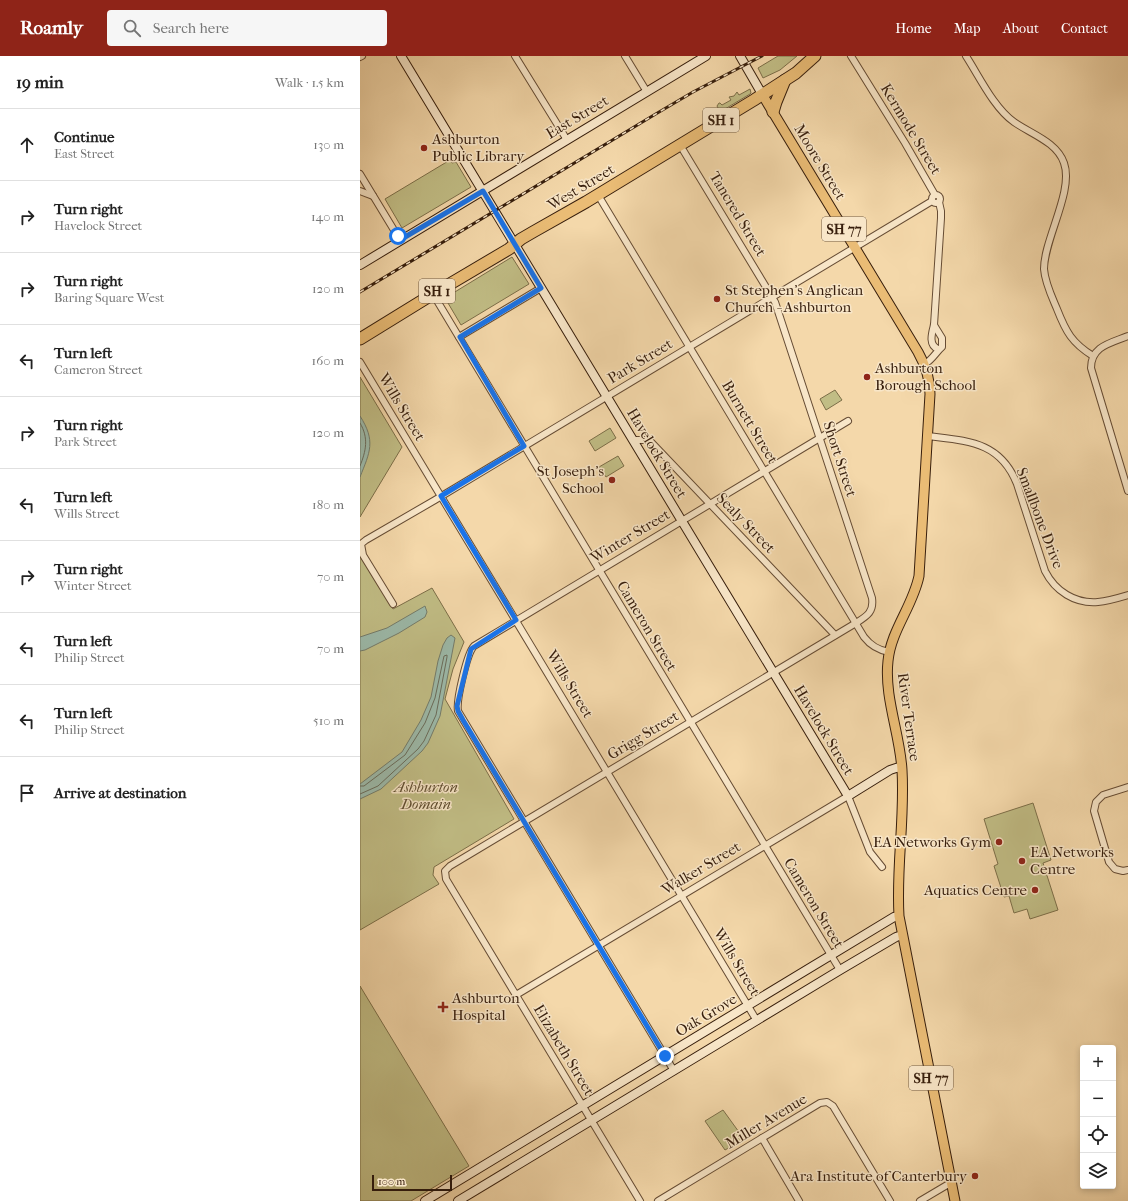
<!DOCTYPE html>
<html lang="en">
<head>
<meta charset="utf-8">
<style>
	body { margin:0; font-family:"IM FELL French Canon",serif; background:#f6f6f6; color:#222 }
	.controls { position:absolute; right:12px; bottom:12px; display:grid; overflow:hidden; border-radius:4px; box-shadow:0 2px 6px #0003 }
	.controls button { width:36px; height:36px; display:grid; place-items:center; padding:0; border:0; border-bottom:1px solid #e0e0e0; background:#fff; color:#222; font:20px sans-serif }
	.scale { position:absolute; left:12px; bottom:10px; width:80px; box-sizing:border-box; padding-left:4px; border:2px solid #371e0c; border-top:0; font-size:11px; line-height:14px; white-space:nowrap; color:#371e0c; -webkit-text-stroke:3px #f8e6c8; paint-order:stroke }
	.stop { position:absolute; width:12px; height:12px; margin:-9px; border:3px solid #1a73e8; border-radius:50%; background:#fff }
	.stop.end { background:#1a73e8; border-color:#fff; box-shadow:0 1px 4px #0008 }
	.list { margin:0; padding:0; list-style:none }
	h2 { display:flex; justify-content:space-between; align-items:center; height:52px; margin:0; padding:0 16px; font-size:17px }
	h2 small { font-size:13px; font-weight:400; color:#767676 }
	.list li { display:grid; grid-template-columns:26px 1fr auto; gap:12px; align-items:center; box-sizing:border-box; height:72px; padding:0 16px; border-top:1px solid #e0e0e0 }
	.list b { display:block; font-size:15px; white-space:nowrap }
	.list p { margin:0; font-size:13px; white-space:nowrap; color:#767676 }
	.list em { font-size:13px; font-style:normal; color:#767676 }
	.icon { flex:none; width:22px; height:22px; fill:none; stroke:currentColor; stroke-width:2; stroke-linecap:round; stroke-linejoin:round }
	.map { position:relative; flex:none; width:768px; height:1145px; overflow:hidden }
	header { display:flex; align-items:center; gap:24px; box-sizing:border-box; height:56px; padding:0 20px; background:#8f2418; color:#fff }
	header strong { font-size:19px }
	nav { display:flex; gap:22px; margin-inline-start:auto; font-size:14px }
	.search { width:280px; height:36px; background:#f6f6f6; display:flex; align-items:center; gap:10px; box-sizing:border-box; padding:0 14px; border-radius:4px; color:#767676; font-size:15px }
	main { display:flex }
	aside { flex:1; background:#fff }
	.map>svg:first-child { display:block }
	.green { fill:#c1bd85; stroke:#7c6e48 }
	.water { fill:#9cbaaa; stroke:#747c6b }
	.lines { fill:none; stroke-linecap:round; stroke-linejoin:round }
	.shore { stroke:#6a6c5b; stroke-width:1 }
	.street-casing { stroke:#664c34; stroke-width:8 }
	.secondary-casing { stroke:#371e0c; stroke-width:10 }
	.primary-casing { stroke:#371e0c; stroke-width:11 }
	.highway-casing { stroke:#371e0c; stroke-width:13 }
	.street { stroke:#f8e6c8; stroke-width:6 }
	.secondary { stroke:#f8e6c8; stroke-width:8 }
	.primary { stroke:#eabc75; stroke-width:9 }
	.highway { stroke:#eabc75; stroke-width:11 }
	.rail-casing { stroke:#371e0c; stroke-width:3 }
	.rail { stroke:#f8e6c8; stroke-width:1.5; stroke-dasharray:4.5; stroke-linecap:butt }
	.route { stroke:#1a73e8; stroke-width:5 }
	.poi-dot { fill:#8f2418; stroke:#f8e6c8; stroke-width:1.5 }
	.labels { text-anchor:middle; stroke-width:3; stroke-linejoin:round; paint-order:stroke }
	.shield { fill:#f8e6c8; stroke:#715a44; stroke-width:1 }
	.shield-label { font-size:14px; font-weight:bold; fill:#371e0c }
	.street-label { font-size:15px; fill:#371e0c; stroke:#f8e6c8 }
	.poi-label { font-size:15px; fill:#371e0c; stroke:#f8e6c8; text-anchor:start }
	.park-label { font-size:15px; font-style:italic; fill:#604e30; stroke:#f8e6c8 }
</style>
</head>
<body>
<header>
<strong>Roamly</strong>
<div class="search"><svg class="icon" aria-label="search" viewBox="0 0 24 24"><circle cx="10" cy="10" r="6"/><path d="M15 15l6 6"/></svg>Search here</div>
<nav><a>Home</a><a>Map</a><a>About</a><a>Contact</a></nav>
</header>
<main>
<aside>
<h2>19 min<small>Walk · 1.5 km</small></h2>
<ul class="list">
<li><svg class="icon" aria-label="ahead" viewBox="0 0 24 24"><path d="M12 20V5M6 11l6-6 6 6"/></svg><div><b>Continue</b><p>East Street</p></div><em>130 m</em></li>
<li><svg class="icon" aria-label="right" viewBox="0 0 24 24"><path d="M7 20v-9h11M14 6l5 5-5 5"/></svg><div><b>Turn right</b><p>Havelock Street</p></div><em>140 m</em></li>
<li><svg class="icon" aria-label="right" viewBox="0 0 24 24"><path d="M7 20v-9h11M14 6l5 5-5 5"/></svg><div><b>Turn right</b><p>Baring Square West</p></div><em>120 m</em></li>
<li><svg class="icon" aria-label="left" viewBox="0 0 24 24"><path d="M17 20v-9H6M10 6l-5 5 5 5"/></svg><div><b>Turn left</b><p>Cameron Street</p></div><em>160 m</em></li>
<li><svg class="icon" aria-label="right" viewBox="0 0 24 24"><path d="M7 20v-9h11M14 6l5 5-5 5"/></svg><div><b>Turn right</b><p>Park Street</p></div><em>120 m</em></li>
<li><svg class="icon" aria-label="left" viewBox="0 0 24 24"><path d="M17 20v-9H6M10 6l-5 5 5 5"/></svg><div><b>Turn left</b><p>Wills Street</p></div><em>180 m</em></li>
<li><svg class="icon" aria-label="right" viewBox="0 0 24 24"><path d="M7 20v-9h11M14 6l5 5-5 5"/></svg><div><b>Turn right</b><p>Winter Street</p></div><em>70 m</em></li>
<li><svg class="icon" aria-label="left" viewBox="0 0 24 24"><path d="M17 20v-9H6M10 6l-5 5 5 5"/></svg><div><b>Turn left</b><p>Philip Street</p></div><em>70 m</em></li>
<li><svg class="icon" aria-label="left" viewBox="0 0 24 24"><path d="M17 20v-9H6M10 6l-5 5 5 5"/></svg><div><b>Turn left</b><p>Philip Street</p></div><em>510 m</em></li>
<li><svg class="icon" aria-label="arrive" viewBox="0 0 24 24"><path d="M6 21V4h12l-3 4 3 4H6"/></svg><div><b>Arrive at destination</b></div></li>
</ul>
</aside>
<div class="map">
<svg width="768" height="1145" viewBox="0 0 768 1145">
	<rect width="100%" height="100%" fill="#f4d8aa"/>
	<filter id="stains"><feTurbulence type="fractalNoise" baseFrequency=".005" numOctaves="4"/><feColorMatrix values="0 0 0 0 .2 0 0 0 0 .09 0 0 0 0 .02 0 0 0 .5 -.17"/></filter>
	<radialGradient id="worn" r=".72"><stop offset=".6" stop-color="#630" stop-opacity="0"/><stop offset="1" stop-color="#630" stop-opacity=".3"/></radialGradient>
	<!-- green -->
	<g class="green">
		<polygon points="418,0 437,0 420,14 403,22 398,12"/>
		<polygon points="390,33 391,37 390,38 360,56 357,50 359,47 360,47 362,49 371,44 369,41 374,40 377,36 379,39"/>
		<polygon points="90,104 92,107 96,106 111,131 42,172 25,143"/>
		<polygon points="152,201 169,228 101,269 85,242"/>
		<polygon points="0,321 42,391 0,461"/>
		<polygon points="475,334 482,344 466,354 460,343"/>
		<polygon points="250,372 256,382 235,395 229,385"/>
		<polygon points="258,400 264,410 246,421 239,411"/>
		<polygon points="0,500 33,553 72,532 104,586 93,613 85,643 154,763 74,811 73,819 79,828 0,874"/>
		<polygon points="673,747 691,804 683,807 698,854 670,863 667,853 654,857 649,840 644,841 634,810 638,808 624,763"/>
		<polygon points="0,930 109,1110 51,1145 0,1145"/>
		<polygon points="363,1054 384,1083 365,1094 345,1065"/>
	</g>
	<!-- water -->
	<g class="water">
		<path d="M 0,360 C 16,385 10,396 0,421 Z"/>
		<polygon points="65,550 67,556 65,561 39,577 5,594 0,595 0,581 27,572"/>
		<polygon points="91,579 95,582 80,660 68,687 62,695 21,733 0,743 0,728 42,696 61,664 71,641 78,605 83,589 87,582"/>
	</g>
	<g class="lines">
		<!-- shore -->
		<g class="shore">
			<path d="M 0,367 C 9,382 6,395 0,410"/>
			<polyline points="0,730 4,730 45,699 65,667 75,642 84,600 87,599 87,601 76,659 64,685 58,693 18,730 0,738"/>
		</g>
		<!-- street casing -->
		<g class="street-casing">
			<g id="street">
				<polyline points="155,0 207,84"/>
				<polyline points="265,0 287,36"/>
				<polyline points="491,0 545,87 575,139"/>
				<path d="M 606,0 C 619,20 634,52 654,66 C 671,78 697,86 704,107 C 714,135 684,183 684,213 C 685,227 692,241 697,253 C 706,276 712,287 733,300"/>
				<polyline points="0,1 2,0"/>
				<polyline points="0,118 40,184"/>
				<polyline points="0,135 13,140"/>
				<circle cx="576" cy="143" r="4"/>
				<path d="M 238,139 L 504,581 C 511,590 518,594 529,596"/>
				<polyline points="73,238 480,914"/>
				<path d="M 768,280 C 751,287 731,290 731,312 L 768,435"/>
				<polyline points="99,281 181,232"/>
				<path d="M 578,293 C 568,289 572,277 574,269 L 581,162 L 581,155 L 579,146"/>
				<polyline points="0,306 397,965"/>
				<path d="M 565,308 C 573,303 576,296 582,291 L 582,282 L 574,269"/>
				<path d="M 568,380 C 607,385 640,385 657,428 L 685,515 C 695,535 715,548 738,546 C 748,545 758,542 768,539"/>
				<polyline points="273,384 288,384 292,387 475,579"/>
				<polyline points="33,548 3,499 1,488 6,484 75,444 572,145"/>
				<polyline points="768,731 743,739 736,746 734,755 749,806 755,813 763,815 768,814"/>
				<polyline points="156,939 488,740 510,796 522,811"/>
				<path d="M 314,1015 L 98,655 C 96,645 107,597 114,590 L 488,365"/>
				<polyline points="402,1082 439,1145"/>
				<path d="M 280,1145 L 86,823 L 85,815 L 90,810 L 496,567 C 507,560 514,556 512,542 L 415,246 L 320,89"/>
				<polyline points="298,1145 460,1047 467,1046 473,1050 530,1145"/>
				<polyline points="560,1145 587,1129 592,1128"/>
			</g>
		</g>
		<!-- secondary casing -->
		<g class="secondary-casing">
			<g id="secondary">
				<polyline points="41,0 488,740 530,714 536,712 542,711"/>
				<polyline points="380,0 402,38"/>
				<polyline points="0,209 346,0"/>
				<polyline points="65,1145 534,861 539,860"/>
				<polyline points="98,1145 480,914 536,881 542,879"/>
			</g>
		</g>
		<!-- primary casing -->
		<g class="primary-casing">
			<path id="primary" d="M 402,38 L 558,296 C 566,310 570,322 570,338 L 559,520 C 553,550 531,574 528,605 C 524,641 540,678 542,714 C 545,763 536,811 539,860 L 595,1145"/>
		</g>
		<!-- highway casing -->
		<g class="highway-casing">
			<g id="highway">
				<polyline points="413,56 416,46 425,24"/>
				<polyline points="0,283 73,238 149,193 161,183 173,176 226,146 394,44 436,17 455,0"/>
			</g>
		</g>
		<!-- street -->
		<use href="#street" class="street"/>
		<!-- secondary -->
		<use href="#secondary" class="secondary"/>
		<!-- primary -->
		<use href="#primary" class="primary"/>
		<!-- highway -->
		<use href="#highway" class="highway"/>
		<!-- rail casing -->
		<g class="rail-casing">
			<polyline id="rail" points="0,236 294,59 333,36 402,0"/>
		</g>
		<!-- rail -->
		<use href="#rail" class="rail"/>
	</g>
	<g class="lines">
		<!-- route -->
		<polyline class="route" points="38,180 40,184 123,135 181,232 100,281 164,390 81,440 156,564 111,593 97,650 98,655 103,664 305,1000"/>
	</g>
	<!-- markers -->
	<g class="poi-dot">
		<circle cx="64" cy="92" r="4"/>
		<circle cx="357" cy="243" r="4"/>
		<circle cx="507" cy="321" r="4"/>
		<circle cx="252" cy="424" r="4"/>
		<circle cx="639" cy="786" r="4"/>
		<circle cx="662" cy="805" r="4"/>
		<circle cx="675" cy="834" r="4"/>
		<path d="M81 945h4v4h4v4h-4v4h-4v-4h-4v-4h4z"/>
		<circle cx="615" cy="1120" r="4"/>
	</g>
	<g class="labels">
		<!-- shield labels -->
		<g class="shield">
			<rect x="343" y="52" width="36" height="24" rx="3"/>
			<rect x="462" y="161" width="44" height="24" rx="3"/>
			<rect x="59" y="223" width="36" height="24" rx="3"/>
			<rect x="549" y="1010" width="44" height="24" rx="3"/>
		</g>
		<g class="shield-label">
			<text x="361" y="69">SH 1</text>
			<text x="484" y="178">SH 77</text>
			<text x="77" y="240">SH 1</text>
			<text x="571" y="1027">SH 77</text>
		</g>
		<!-- street labels -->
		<g class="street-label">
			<text transform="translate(217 61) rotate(-31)" y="5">East Street</text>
			<text transform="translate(551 73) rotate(59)" y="5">Kermode Street</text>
			<text transform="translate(460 106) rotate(59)" y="5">Moore Street</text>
			<text transform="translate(221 131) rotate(-31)" y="5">West Street</text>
			<text transform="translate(378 158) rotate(59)" y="5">Tancred Street</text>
			<text transform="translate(280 305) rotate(-31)" y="5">Park Street</text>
			<text transform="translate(42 351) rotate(59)" y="5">Wills Street</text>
			<text transform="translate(390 366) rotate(59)" y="5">Burnett Street</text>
			<text transform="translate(297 397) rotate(59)" y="5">Havelock Street</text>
			<text transform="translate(480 403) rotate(72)" y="5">Short Street</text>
			<text transform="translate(680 462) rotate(69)" y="5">Smallbone Drive</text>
			<text transform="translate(386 467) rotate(46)" y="5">Sealy Street</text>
			<text transform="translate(270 480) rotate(-31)" y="5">Winter Street</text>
			<text transform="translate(287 570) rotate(59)" y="5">Cameron Street</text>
			<text transform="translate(210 628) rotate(59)" y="5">Wills Street</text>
			<text transform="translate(549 661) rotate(82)" y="5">River Terrace</text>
			<text transform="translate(464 674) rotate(59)" y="5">Havelock Street</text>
			<text transform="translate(283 679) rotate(-31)" y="5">Grigg Street</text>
			<text transform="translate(341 812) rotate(-31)" y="5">Walker Street</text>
			<text transform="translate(454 847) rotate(59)" y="5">Cameron Street</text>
			<text transform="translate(377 906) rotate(59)" y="5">Wills Street</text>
			<text transform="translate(346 959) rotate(-31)" y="5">Oak Grove</text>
			<text transform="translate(204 994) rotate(59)" y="5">Elizabeth Street</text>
			<text transform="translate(406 1065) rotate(-31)" y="5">Miller Avenue</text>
		</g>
		<!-- poi labels -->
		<g class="poi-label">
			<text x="72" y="88">Ashburton<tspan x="72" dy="17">Public Library</tspan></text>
			<text x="365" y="239">St Stephen's Anglican<tspan x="365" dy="17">Church - Ashburton</tspan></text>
			<text x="515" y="317">Ashburton<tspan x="515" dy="17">Borough School</tspan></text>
			<text x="244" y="420" text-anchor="end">St Joseph's<tspan x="244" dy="17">School</tspan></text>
			<text x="631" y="791" text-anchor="end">EA Networks Gym</text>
			<text x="670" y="801">EA Networks<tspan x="670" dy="17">Centre</tspan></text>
			<text x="667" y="839" text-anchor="end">Aquatics Centre</text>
			<text x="92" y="947">Ashburton<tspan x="92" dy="17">Hospital</tspan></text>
			<text x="607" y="1125" text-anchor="end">Ara Institute of Canterbury</text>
		</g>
		<!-- park labels -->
		<g class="park-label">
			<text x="66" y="736">Ashburton<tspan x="66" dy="17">Domain</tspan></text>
		</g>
	</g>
	<rect width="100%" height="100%" filter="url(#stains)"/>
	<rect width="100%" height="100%" fill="url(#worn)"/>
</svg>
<div class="controls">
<button>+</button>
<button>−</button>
<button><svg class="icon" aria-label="locate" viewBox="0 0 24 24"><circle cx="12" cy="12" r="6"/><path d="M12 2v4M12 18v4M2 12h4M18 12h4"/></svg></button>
<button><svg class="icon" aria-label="layers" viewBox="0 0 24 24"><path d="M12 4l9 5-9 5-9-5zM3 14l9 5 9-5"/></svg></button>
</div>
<div class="scale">100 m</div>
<div class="stop" style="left:38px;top:180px"></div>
<div class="stop end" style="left:305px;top:1000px"></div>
</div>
</main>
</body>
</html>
